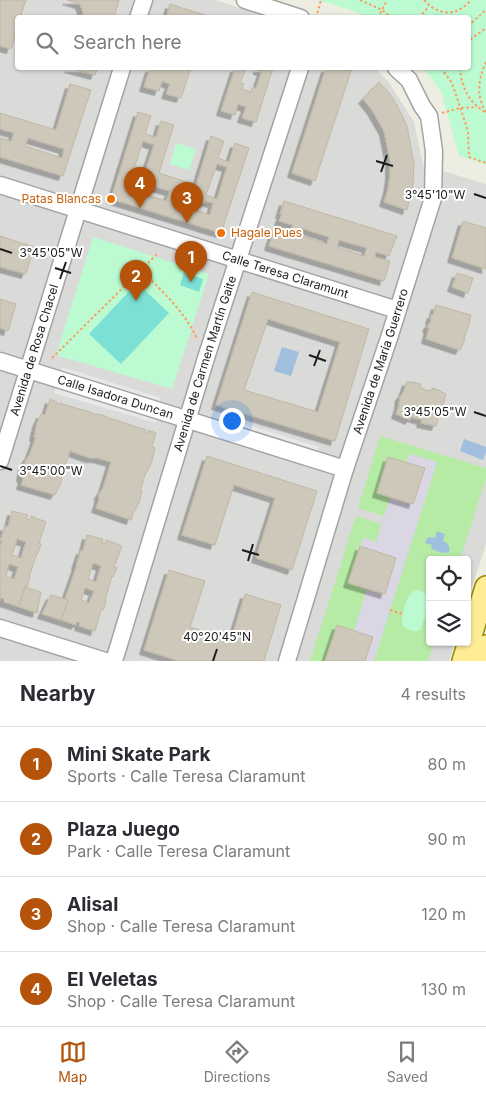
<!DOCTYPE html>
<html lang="en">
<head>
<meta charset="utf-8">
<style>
	body { margin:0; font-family:Inter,sans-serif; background:#f7f7f7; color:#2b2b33 }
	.controls { position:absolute; right:15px; bottom:15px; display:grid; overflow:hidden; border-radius:5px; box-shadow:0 1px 4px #0004 }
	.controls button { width:45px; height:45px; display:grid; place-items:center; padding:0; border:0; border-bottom:1px solid #e1e1e2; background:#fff; color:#2b2b33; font:25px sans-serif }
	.you { position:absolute; left:231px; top:420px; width:18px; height:18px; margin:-12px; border:4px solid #fff; border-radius:50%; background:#1a73e8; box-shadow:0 0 0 8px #1a73e833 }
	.badge { display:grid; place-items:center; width:32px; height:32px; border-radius:50%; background:#b45309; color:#fff; font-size:16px; font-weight:700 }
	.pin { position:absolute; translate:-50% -41px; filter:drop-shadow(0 1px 2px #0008) }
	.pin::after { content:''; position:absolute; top:26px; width:18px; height:15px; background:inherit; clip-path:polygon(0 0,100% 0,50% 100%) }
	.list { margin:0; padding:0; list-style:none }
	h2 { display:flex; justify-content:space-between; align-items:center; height:65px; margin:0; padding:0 20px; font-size:21px }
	h2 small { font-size:16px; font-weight:400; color:#7c7c81 }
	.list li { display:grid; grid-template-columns:32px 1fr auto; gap:15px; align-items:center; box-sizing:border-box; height:75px; padding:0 20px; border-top:1px solid #e1e1e2 }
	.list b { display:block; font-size:19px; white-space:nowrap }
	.list p { margin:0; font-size:16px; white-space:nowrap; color:#7c7c81 }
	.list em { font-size:16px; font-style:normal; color:#7c7c81 }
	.icon { flex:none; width:28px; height:28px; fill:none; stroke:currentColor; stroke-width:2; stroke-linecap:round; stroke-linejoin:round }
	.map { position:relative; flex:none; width:486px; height:661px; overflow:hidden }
	.search { position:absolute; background:#fff; box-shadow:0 1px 4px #0004; left:15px; right:15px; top:15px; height:55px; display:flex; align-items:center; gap:12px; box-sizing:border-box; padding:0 18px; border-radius:5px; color:#7c7c81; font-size:19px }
	.sheet { height:365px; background:#fff }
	nav { display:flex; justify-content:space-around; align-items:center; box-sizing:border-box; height:70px; border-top:1px solid #e1e1e2; background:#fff; font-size:14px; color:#7c7c81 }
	nav a { display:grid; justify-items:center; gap:2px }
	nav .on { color:#b45309 }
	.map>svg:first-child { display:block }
	.residential { fill:#dadad9 }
	.grass { fill:#b5eba5 }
	.park { fill:#bcfbd2 }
	.pitch { fill:#7ce0d4 }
	.parking { fill:#e8e8e8 }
	.plaza { fill:#dad6e4 }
	.water { fill:#a0bfde }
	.building { fill:#cec8bb; stroke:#c0b8a3; fill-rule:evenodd; filter:url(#shadow) }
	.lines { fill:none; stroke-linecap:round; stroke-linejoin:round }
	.minor-casing { stroke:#a3a3a3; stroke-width:19 }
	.major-casing { stroke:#958b00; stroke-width:24 }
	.path { stroke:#fe9c63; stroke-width:2; stroke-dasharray:2.5 2.5; stroke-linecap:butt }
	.minor { stroke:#fff; stroke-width:16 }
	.major { stroke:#ffed96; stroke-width:21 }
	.ticks { fill:none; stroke:#1c1c1c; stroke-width:2 }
	.food-dot { fill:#e8710a; stroke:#fff; stroke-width:2 }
	.labels { text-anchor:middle; stroke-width:4; stroke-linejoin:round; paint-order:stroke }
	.food-label { font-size:12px; fill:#c56008; stroke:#fff; text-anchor:end }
	.street-label { font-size:12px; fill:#1c1c1c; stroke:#fff }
	.ticks-label { font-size:12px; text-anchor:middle; fill:#1c1c1c; stroke:#fff; stroke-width:4; stroke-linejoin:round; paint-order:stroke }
</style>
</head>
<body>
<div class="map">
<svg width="486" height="661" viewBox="0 0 486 661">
	<defs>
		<filter id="shadow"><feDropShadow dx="-4.5" dy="4.5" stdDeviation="0" flood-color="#0004"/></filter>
	</defs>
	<rect width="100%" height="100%" fill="#eeede1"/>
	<!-- residential -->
	<polygon class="residential" points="0,0 216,0 266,17 18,18 18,68 375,68 390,84 414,122 423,165 486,184 486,544 467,603 467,560 430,560 430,642 455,642 449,661 0,661"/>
	<!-- grass -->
	<polygon class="grass" points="380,436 486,468 486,478 460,560 430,560 430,642 434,642 428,661 310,661 356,516 381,524 384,516 358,508"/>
	<!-- park -->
	<g class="park">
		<polygon points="318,0 486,0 486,165 459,156 441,91 423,68 468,68 468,18 366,17 356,12"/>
		<polygon points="176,143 196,149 189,170 170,164"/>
		<polygon points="93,237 209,274 172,389 56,355"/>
		<path d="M 414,590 C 439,592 426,613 421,629 C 415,634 408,630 403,626 C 400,616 406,597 414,590 Z"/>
	</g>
	<!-- pitch -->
	<g class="pitch">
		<polygon points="184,272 203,279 199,292 180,285"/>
		<polygon points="137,283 169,313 121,364 89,334"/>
	</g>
	<!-- parking -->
	<g class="parking">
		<polygon points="62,367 161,398 159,403 61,372"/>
		<polygon points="56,386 157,415 156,423 54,393"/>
		<polygon points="223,417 319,447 317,453 221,423"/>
	</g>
	<!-- plaza -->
	<polygon class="plaza" points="409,454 437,462 374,661 365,661 373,637 354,631 367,588 385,594 396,558 360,546 363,538 376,542 390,497 413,504 425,468 406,462"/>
	<!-- water -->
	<g class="water">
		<polygon points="282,347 299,352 291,376 274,371"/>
		<polygon points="464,439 486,447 486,452 483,460 460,451"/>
		<path d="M 437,531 L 445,534 L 443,541 L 448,544 C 455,559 437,551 431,549 L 432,545 L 425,543 L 428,537 L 435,538 Z"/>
	</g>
	<!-- building -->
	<g class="building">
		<polygon points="0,0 26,0 20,18 18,18 18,27 11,49 0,46"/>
		<polygon points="67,0 119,0 114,18 82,18 83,13 80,4"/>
		<polygon points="170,4 214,18 166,18"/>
		<polygon points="69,68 98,68 95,75"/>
		<polygon points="150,68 191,68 181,98 166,94 170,84 162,81 159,91 144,87"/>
		<polygon points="235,68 246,68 240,83 244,84 242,89 251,92 253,87 256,88 262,71 258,70 258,68 273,68 256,122 242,118 246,107 238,104 235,115 221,111"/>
		<polygon points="326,68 352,68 315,181 292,173"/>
		<polygon points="379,82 390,94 399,109 407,126 414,164 413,185 407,210 384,202 388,189 390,176 390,161 384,131 372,110 363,99"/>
		<path d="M 70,84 L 91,90 L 63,176 L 0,157 L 0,138 L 11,141 L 14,133 L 0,129 L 0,113 L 56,130 ZM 28,138 L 64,149 L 62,158 L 25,146 Z"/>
		<path d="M 138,112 L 151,116 L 145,134 L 156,137 L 161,121 L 174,125 L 159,173 L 196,185 L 211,136 L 224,141 L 218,158 L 229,162 L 235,143 L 249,148 L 221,233 L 111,199 ZM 143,141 L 154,145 L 144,175 L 133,172 ZM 217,164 L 227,167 L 217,199 L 206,195 ZM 134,178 L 142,180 L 142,183 L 170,191 L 166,201 L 130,190 ZM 176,194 L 205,203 L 205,201 L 213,203 L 210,215 L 173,203 Z"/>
		<path d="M 284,201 L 397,236 L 389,256 L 376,252 L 375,257 L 390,261 L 384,281 L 269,246 L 275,227 L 290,232 L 293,225 L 279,221 L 282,214 L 280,214 ZM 301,228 L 329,237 L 327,244 L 299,235 ZM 339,240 L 367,248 L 364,256 L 337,247 Z"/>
		<polygon points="463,221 486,228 486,269 452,258"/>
		<polygon points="0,236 34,247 26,274 0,267"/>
		<polygon points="457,273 473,278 468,293 452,287"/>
		<path d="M 252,292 L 369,329 L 335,441 L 216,405 ZM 268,319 L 340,342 L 318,412 L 244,390 Z"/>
		<polygon points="0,299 16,304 8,331 0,328"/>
		<polygon points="436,305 471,315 469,321 470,322 464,338 465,339 460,350 426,339 429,328 427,328 429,323 430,324 431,320 430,319 432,314 433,315"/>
		<polygon points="407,381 412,383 412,382 421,384 420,387 428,391 428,390 432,391 432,388 441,391 441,392 446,394 441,412 439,416 436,426 421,423 422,420 411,417 410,420 396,414 399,405 400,396 403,393"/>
		<polygon points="50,399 57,402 56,404 59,405 59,403 93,413 93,414 96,415 96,414 103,415 109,418 146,430 145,432 148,433 148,430 156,433 152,447 155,448 152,461 147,472 146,472 140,491 142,491 139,503 133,513 131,520 96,508 99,500 99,494 103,488 111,462 97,458 90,458 70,451 62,475 61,482 55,495 21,485 23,479 21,477 23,466 28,456 29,456 36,437 34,437 37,423 41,414 45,415"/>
		<polygon points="207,456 317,491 292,570 256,558 275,498 234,485 215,545 182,535"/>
		<polygon points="388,457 425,468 413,504 377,493"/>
		<path d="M 12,511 L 28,515 L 26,519 L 30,520 L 31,516 L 46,522 L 39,543 L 41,544 L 38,553 L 37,553 L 29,577 L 30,577 L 27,587 L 25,586 L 19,607 L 4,602 L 4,599 L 1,598 L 0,601 L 0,547 L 2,541 L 0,541 L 5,526 L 8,527 ZM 17,539 L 26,542 L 21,558 L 12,555 ZM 9,564 L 18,567 L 14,579 L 6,576 Z"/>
		<path d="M 87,535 L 103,539 L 102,543 L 105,544 L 106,540 L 122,546 L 114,567 L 117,568 L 113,577 L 112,576 L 105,601 L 106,601 L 103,610 L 101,610 L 95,631 L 79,626 L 80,623 L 77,622 L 76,625 L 61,620 L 68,600 L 65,599 L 77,565 L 76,565 L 81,550 L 83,551 ZM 93,563 L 101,566 L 96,582 L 88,579 ZM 85,588 L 94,591 L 89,603 L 81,600 Z"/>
		<polygon points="360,546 396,558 385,594 348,583"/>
		<polygon points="169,570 205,581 190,627 231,640 245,594 281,605 264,661 179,661 144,650"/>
		<polygon points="25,587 41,592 37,613 19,607"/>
		<polygon points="51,595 68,600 61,620 42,614"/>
		<polygon points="337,625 373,637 365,661 325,661"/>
	</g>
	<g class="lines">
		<!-- minor casing -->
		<g class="minor-casing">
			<g id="minor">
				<polyline points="245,0 301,18"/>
				<polyline points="138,18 144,0"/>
				<path id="s1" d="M 0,185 L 397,310"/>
				<path id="s2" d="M 0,361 L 345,469"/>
				<path id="s3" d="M 0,461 L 122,68"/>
				<polyline points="0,628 105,661"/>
				<path id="s4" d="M 114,661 L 206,358 L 300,68"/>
				<path id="s5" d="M 287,661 L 345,469 L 390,335 L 433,198 L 434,151 L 429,116 L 422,106 L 409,80 L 396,68"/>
			</g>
		</g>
		<!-- major casing -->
		<g class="major-casing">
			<g id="major">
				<polyline points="463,661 486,587"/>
				<polyline points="481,661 486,646"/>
			</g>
		</g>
		<!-- path -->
		<g class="path">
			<polyline points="360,0 382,10 392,18"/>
			<path d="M 424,0 C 438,16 457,17 471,0"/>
			<polyline points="316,18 321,0"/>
			<polyline points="378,18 387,0"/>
			<polyline points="419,18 429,6"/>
			<polyline points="468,26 486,10"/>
			<polyline points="468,44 472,38 486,28"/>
			<path d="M 486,62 C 478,79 476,97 486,112"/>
			<polyline points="441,68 452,83 468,131 469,157 486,163"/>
			<path d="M 460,68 C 462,89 468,101 486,113"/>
			<polyline points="442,113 460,108 477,107"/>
			<path d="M 141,270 C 162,291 185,312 197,339"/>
			<polyline points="52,358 157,254"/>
			<polyline points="390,610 403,614"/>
		</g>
		<!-- minor -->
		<use href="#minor" class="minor"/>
		<!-- major -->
		<use href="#major" class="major"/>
	</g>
	<!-- ticks -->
	<path class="ticks" d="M 376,161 L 393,166M 381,172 L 387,155M 474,194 L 486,198M 0,249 L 12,253M 55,268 L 71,273M 60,279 L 66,262M 309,355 L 326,361M 314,366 L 320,350M 474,412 L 486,416M 0,466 L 12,470M 242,550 L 259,555M 248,561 L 253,544M 213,661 L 217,649"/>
	<!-- markers -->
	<g class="food-dot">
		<circle cx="111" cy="199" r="5"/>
		<circle cx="221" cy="233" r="5"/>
	</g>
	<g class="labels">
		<!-- food labels -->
		<g class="food-label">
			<text x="101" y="203">Patas Blancas</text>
			<text x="231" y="237" text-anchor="start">Hagale Pues</text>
		</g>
		<!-- street labels -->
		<g class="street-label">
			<text dy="4" stroke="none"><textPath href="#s1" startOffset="299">Calle Teresa Claramunt</textPath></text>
			<text dy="4" stroke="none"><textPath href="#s3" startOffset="116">Avenida de Rosa Chacel</textPath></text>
			<text dy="4" stroke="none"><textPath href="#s5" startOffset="314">Avenida de María Guerrero</textPath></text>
			<text dy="4" stroke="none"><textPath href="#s4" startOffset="311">Avenida de Carmen Martín Gaite</textPath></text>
			<text dy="4" stroke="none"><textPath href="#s2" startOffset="121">Calle Isadora Duncan</textPath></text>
		</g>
	</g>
	<g class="ticks-label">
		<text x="435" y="199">3°45'10"W</text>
		<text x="51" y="257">3°45'05"W</text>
		<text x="435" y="416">3°45'05"W</text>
		<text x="51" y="475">3°45'00"W</text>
		<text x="217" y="641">40°20'45"N</text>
	</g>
</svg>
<div class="controls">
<button><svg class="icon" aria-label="locate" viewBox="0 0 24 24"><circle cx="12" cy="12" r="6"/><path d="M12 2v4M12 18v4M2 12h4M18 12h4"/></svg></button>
<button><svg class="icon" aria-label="layers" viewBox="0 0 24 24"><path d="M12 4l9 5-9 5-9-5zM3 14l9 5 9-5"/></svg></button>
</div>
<div class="you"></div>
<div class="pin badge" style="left:191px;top:282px">1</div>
<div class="pin badge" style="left:136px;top:301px">2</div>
<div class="pin badge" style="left:187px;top:223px">3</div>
<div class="pin badge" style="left:140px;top:208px">4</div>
<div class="search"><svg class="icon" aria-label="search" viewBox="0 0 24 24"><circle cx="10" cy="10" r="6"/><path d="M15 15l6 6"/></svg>Search here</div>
</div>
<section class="sheet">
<h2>Nearby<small>4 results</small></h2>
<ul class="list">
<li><span class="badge">1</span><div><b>Mini Skate Park</b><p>Sports · Calle Teresa Claramunt</p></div><em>80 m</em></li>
<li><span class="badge">2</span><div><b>Plaza Juego</b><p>Park · Calle Teresa Claramunt</p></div><em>90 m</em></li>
<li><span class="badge">3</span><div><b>Alisal</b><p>Shop · Calle Teresa Claramunt</p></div><em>120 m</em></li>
<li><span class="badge">4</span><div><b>El Veletas</b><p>Shop · Calle Teresa Claramunt</p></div><em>130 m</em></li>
</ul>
</section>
<nav>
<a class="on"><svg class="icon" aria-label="map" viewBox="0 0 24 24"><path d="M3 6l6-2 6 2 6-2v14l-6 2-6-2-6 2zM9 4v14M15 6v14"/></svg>Map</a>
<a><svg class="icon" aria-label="directions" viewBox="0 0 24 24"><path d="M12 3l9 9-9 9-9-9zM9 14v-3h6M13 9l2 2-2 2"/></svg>Directions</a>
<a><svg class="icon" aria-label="saved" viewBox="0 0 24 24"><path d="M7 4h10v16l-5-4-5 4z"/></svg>Saved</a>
</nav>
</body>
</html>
